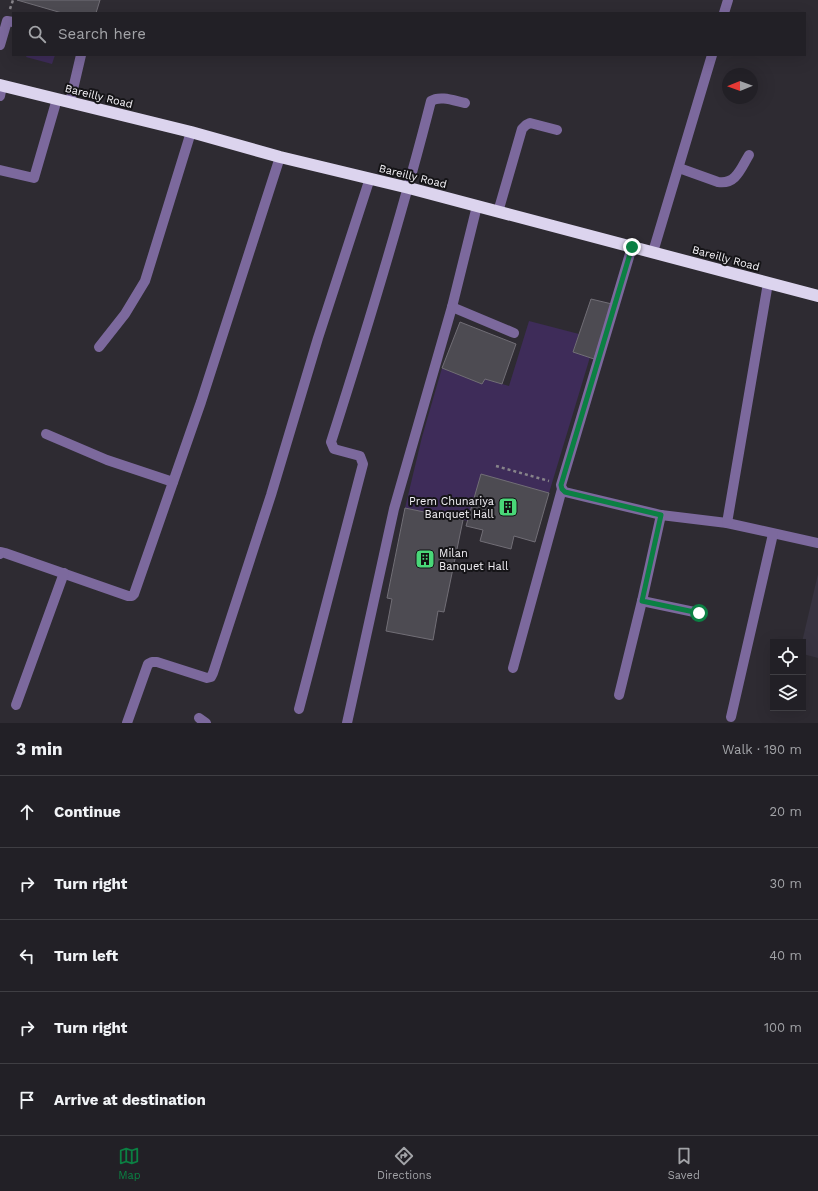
<!DOCTYPE html>
<html lang="en">
<head>
<meta charset="utf-8">
<style>
	body { margin:0; font-family:"Work Sans",sans-serif; background:#2a282e; color:#f1f3f6 }
	.controls { position:absolute; right:12px; bottom:12px; display:grid; overflow:hidden; border-radius:0px; box-shadow:0 4px 16px #0002 }
	.controls button { width:36px; height:36px; display:grid; place-items:center; padding:0; border:0; border-bottom:1px solid #3f3e43; background:#222026; color:#f1f3f6; font:20px sans-serif }
	.compass { position:absolute; left:722px; top:68px; width:36px; height:36px; border-radius:50%; background:#222026; box-shadow:0 4px 16px #0002; rotate:269deg }
	.stop { position:absolute; width:12px; height:12px; margin:-9px; border:3px solid #0b8043; border-radius:50%; background:#fff }
	.stop.end { background:#0b8043; border-color:#fff; box-shadow:0 1px 4px #0008 }
	.list { margin:0; padding:0; list-style:none }
	h2 { display:flex; justify-content:space-between; align-items:center; height:52px; margin:0; padding:0 16px; font-size:17px }
	h2 small { font-size:13px; font-weight:400; color:#a2a3a7 }
	.list li { display:grid; grid-template-columns:26px 1fr auto; gap:12px; align-items:center; box-sizing:border-box; height:72px; padding:0 16px; border-top:1px solid #3f3e43 }
	.list b { display:block; font-size:15px; white-space:nowrap }
	.list em { font-size:13px; font-style:normal; color:#a2a3a7 }
	.icon { flex:none; width:22px; height:22px; fill:none; stroke:currentColor; stroke-width:2; stroke-linecap:round; stroke-linejoin:round }
	.map { position:relative; flex:none; width:818px; height:723px; overflow:hidden }
	.search { position:absolute; background:#222026; box-shadow:0 4px 16px #0002; left:12px; right:12px; top:12px; height:44px; display:flex; align-items:center; gap:10px; box-sizing:border-box; padding:0 14px; border-radius:0px; color:#a2a3a7; font-size:15px }
	.sheet { height:412px; background:#222026 }
	nav { display:flex; justify-content:space-around; align-items:center; box-sizing:border-box; height:56px; border-top:1px solid #3f3e43; background:#222026; font-size:11px; color:#a2a3a7 }
	nav a { display:grid; justify-items:center; gap:2px }
	nav .on { color:#0b8043 }
	.map>svg:first-child { display:block }
	.built { fill:#383441 }
	.green { fill:#3e2c59 }
	.building { fill:#4d4b52; stroke:#716e76 }
	.lines { fill:none; stroke-linecap:round; stroke-linejoin:round }
	.path { stroke:#87848a; stroke-width:2.5; stroke-dasharray:3 3; stroke-linecap:butt }
	.minor { stroke:#7c699d; stroke-width:10 }
	.highway { stroke:#dcd4ee; stroke-width:12 }
	.route { stroke:#0b8043; stroke-width:5 }
	.labels { text-anchor:middle; stroke-width:4; stroke-linejoin:round; paint-order:stroke }
	.street-label { font-size:11px; fill:#f4f2f7; stroke:#151417 }
	.poi-label { font-size:11px; fill:#f4f2f7; stroke:#151417; text-anchor:end }
</style>
</head>
<body>
<div class="map">
<svg width="818" height="723" viewBox="0 0 818 723">
	<rect width="100%" height="100%" fill="#2e2b32"/>
	<!-- built -->
	<polygon class="built" points="818,574 818,658 803,654 803,642 802,642"/>
	<!-- green -->
	<g class="green">
		<polygon points="27,55 55,55 52,64 26,57"/>
		<polygon points="529,321 579,334 573,352 590,357 549,493 468,521 405,508 422,437 442,368 482,384 485,379 509,386"/>
	</g>
	<!-- building -->
	<g class="building">
		<polygon points="17,0 100,0 96,13 62,13"/>
		<polygon points="591,299 612,304 594,359 573,352"/>
		<polygon points="460,322 516,344 502,384 485,379 482,384 442,368"/>
		<polygon points="481,474 549,493 535,542 514,536 511,549 480,541 483,530 466,526"/>
		<polygon points="405,508 463,520 444,612 438,611 433,640 386,631 392,599 387,598"/>
	</g>
	<g class="lines">
		<!-- path -->
		<g class="path">
			<polyline points="10,9 13,0"/>
			<polyline points="496,466 549,481"/>
		</g>
		<!-- minor -->
		<g class="minor">
			<polyline points="724,13 728,0"/>
			<polyline points="0,45 7,21 13,22"/>
			<polyline points="0,96 2,86"/>
			<polyline points="70,102 81,55"/>
			<path d="M 679,168 L 718,182 C 736,185 741,168 749,155"/>
			<polyline points="0,170 34,178 57,99"/>
			<polyline points="498,212 522,129 526,125 530,123 557,130"/>
			<polyline points="653,252 712,55"/>
			<polyline points="452,307 514,333"/>
			<polyline points="99,347 125,314 145,281 191,132"/>
			<polyline points="46,434 107,460 173,482"/>
			<polyline points="562,489 565,492 661,515 727,523 818,543"/>
			<polyline points="727,523 768,283"/>
			<polyline points="0,554 1,552 5,553 128,596 132,596 134,594 201,402 280,157"/>
			<polyline points="642,601 699,613"/>
			<polyline points="513,668 562,489 561,485 632,247"/>
			<polyline points="619,695 642,601 661,515"/>
			<polyline points="16,705 64,573"/>
			<path d="M 299,709 L 363,464 L 360,456 L 334,449 L 331,442 C 367,329 402,215 431,101 C 440,95 455,101 465,103"/>
			<polyline points="731,717 773,534"/>
			<polyline points="199,718 206,723"/>
			<polyline points="127,723 148,664 152,662 157,662 207,678 211,677 213,673 271,495 318,338 370,178"/>
			<polyline points="347,723 394,509 452,307 477,206"/>
		</g>
		<!-- highway -->
		<polyline class="highway" points="0,85 191,132 280,157 409,188 818,296"/>
	</g>
	<g class="lines">
		<!-- route -->
		<polyline class="route" points="632,247 561,485 562,489 565,492 661,515 642,601 699,613"/>
	</g>
	<!-- icons -->
	<defs>
		<g id="building-square" transform="scale(1)"><rect x="-9" y="-9" width="18" height="18" rx="4" fill="#49d778" stroke="#151417"/><path d="M-4-6H4V6H1V3H-1V6H-4ZM-2.5-4.3h1.7v1.8h-1.7ZM.8-4.3h1.7v1.8H.8ZM-2.5-1h1.7V.8h-1.7ZM.8-1h1.7V.8H.8Z" fill="#111"/></g>
	</defs>
	<g fill-rule="evenodd">
		<use href="#building-square" x="508" y="507"/>
		<use href="#building-square" x="425" y="559"/>
	</g>
	<g class="labels">
		<!-- street labels -->
		<g class="street-label">
			<text transform="translate(99 96) rotate(14)" y="4">Bareilly Road</text>
			<text transform="translate(413 176) rotate(14)" y="4">Bareilly Road</text>
			<text transform="translate(726 258) rotate(15)" y="4">Bareilly Road</text>
		</g>
		<!-- poi labels -->
		<g class="poi-label">
			<text x="494" y="505">Prem Chunariya<tspan x="494" dy="13">Banquet Hall</tspan></text>
			<text x="439" y="557" text-anchor="start">Milan<tspan x="439" dy="13">Banquet Hall</tspan></text>
		</g>
	</g>
</svg>
<div class="controls">
<button><svg class="icon" aria-label="locate" viewBox="0 0 24 24"><circle cx="12" cy="12" r="6"/><path d="M12 2v4M12 18v4M2 12h4M18 12h4"/></svg></button>
<button><svg class="icon" aria-label="layers" viewBox="0 0 24 24"><path d="M12 4l9 5-9 5-9-5zM3 14l9 5 9-5"/></svg></button>
</div>
<svg class="compass" viewBox="-18 -18 36 36"><path d="M0-13l5 13h-10z" fill="#e53935"/><path d="M0 13l5-13h-10z" fill="#a2a3a7"/></svg>
<div class="stop" style="left:699px;top:613px"></div>
<div class="stop end" style="left:632px;top:247px"></div>
<div class="search"><svg class="icon" aria-label="search" viewBox="0 0 24 24"><circle cx="10" cy="10" r="6"/><path d="M15 15l6 6"/></svg>Search here</div>
</div>
<section class="sheet">
<h2>3 min<small>Walk · 190 m</small></h2>
<ul class="list">
<li><svg class="icon" aria-label="ahead" viewBox="0 0 24 24"><path d="M12 20V5M6 11l6-6 6 6"/></svg><div><b>Continue</b></div><em>20 m</em></li>
<li><svg class="icon" aria-label="right" viewBox="0 0 24 24"><path d="M7 20v-9h11M14 6l5 5-5 5"/></svg><div><b>Turn right</b></div><em>30 m</em></li>
<li><svg class="icon" aria-label="left" viewBox="0 0 24 24"><path d="M17 20v-9H6M10 6l-5 5 5 5"/></svg><div><b>Turn left</b></div><em>40 m</em></li>
<li><svg class="icon" aria-label="right" viewBox="0 0 24 24"><path d="M7 20v-9h11M14 6l5 5-5 5"/></svg><div><b>Turn right</b></div><em>100 m</em></li>
<li><svg class="icon" aria-label="arrive" viewBox="0 0 24 24"><path d="M6 21V4h12l-3 4 3 4H6"/></svg><div><b>Arrive at destination</b></div></li>
</ul>
</section>
<nav>
<a class="on"><svg class="icon" aria-label="map" viewBox="0 0 24 24"><path d="M3 6l6-2 6 2 6-2v14l-6 2-6-2-6 2zM9 4v14M15 6v14"/></svg>Map</a>
<a><svg class="icon" aria-label="directions" viewBox="0 0 24 24"><path d="M12 3l9 9-9 9-9-9zM9 14v-3h6M13 9l2 2-2 2"/></svg>Directions</a>
<a><svg class="icon" aria-label="saved" viewBox="0 0 24 24"><path d="M7 4h10v16l-5-4-5 4z"/></svg>Saved</a>
</nav>
</body>
</html>
